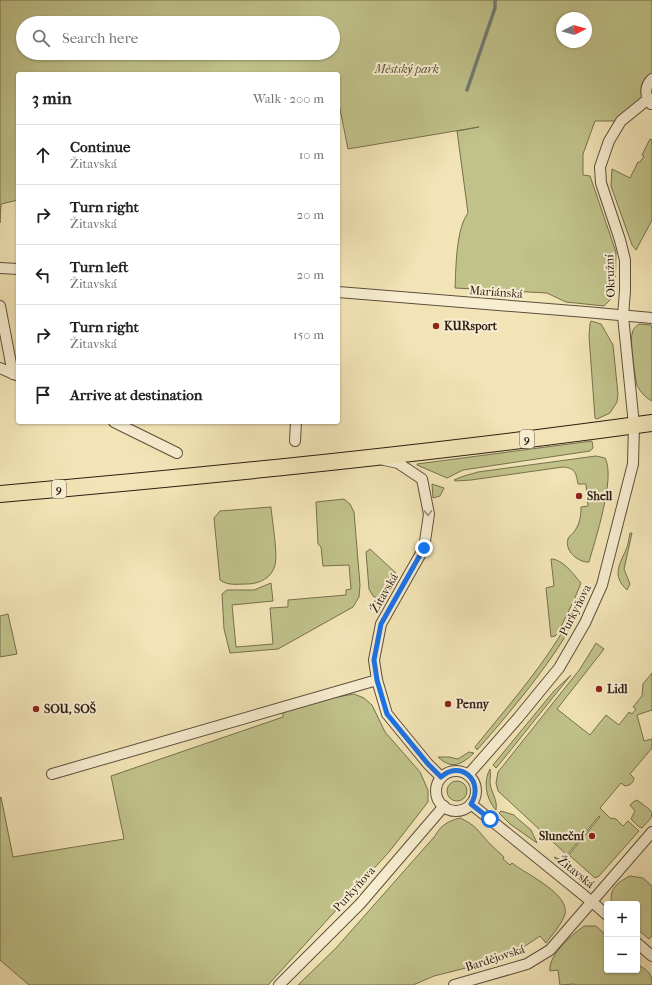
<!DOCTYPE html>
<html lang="en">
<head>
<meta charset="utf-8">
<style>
	body { margin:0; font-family:"IM FELL French Canon",serif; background:#f6f6f6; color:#202124 }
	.controls { position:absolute; right:12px; bottom:12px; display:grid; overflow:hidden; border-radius:4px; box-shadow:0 1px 3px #0004 }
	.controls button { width:36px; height:36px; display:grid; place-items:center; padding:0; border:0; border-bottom:1px solid #e0e0e0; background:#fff; color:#202124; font:20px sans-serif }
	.compass { position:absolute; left:556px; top:12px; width:36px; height:36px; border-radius:50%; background:#fff; box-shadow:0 1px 3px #0004; rotate:85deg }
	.stop { position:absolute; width:12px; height:12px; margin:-9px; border:3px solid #1a73e8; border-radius:50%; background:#fff }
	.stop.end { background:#1a73e8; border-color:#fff; box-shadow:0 1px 4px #0008 }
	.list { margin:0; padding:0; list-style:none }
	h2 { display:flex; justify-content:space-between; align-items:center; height:52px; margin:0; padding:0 16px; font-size:17px }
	h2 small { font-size:13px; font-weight:400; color:#757577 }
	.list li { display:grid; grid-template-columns:26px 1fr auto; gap:12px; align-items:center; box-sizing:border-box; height:60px; padding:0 16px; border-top:1px solid #e0e0e0 }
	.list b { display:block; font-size:15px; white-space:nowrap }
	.list p { margin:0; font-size:13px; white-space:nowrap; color:#757577 }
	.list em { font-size:13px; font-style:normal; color:#757577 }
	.icon { flex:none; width:22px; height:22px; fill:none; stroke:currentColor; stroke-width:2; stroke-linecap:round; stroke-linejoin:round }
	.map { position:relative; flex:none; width:652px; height:985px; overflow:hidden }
	.search { position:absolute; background:#fff; box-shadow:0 1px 3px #0004; left:16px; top:16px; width:324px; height:44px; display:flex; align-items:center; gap:10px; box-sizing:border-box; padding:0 14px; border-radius:22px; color:#757577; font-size:15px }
	.panel { position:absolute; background:#fff; box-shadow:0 1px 3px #0004; left:16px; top:72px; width:324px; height:352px; border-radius:4px }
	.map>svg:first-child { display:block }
	.green { fill:#c0c28a; stroke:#76704e; fill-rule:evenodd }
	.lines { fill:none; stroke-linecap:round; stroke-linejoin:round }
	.stream { stroke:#717c76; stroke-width:3.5 }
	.street-casing { stroke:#5e4f3c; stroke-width:12 }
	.primary-casing { stroke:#2d1d13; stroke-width:18 }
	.street { stroke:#f7edd0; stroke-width:10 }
	.primary { stroke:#f2e4b6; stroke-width:16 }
	.oneway { stroke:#9c8f7b }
	.route { stroke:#1a73e8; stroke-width:5 }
	.poi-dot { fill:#8f2418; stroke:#f7edd0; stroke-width:1.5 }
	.labels { text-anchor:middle; stroke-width:4; stroke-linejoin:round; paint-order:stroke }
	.shield { fill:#f7edd0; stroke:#6a5b4c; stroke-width:1 }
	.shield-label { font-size:11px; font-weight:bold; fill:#2d1d13 }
	.park-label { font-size:12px; font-style:italic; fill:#594f37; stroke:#f7edd0 }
	.street-label { font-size:12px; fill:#2d1d13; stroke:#f7edd0 }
	.poi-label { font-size:12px; font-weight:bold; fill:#2d1d13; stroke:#f7edd0; text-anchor:start }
</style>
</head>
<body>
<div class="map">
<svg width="652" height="985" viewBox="0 0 652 985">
	<rect width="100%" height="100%" fill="#f2e4b6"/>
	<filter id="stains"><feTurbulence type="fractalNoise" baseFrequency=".005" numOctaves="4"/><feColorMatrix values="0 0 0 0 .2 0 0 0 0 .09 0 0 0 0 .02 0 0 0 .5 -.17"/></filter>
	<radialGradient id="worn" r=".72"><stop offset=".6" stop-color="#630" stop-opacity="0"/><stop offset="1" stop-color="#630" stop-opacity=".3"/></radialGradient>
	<!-- green -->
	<g class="green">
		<path d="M 0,0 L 652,0 L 652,80 L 648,99 L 621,121 L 595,121 L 583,154 L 583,175 L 590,176 L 616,252 L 615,295 L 604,306 L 566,302 L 547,293 L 455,288 C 456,267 456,229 468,213 L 457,131 L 479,127 L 348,149 L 338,99 L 338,74 L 18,74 L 18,200 L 1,204 L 0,223 ZM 562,18 L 586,18 L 586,42 L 562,42 ZM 23,23 L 333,23 L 333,53 L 23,53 Z"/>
		<polygon points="650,139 652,140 652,220 636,250 632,245 611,186 612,169 630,178 638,162 640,162 644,156 642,155"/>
		<polygon points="591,321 601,324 613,345 618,394 617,402 610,413 597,419 595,418 589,336 590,324"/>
		<path d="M 639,324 L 651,325 L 652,330 L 652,401 C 646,398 640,392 637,385 C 635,378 630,341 632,334 C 633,329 635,327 639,324 Z"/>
		<polygon points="592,441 593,448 590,451 463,470 447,478 417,465 417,464"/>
		<path d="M 596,456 L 605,458 C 616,477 595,540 589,562 C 579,563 564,551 568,539 C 569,536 572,534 574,532 C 580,524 581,516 581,507 L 588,506 L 586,484 L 578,484 C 576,474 576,468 563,467 L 471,480 L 455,481 L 454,480 L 464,476 L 478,472 Z"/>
		<polygon points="432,484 444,488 440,496 433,498"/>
		<polygon points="344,499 350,504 354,512 360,585 359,597 353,607 278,649 230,653 224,629 222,594 227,590 254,590 271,583 273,601 232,605 236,647 273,644 270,608 288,607 288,600 346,595 346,590 351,589 349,565 323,566 321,547 318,544 316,502"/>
		<path d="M 271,507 C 272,520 278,554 275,565 C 272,578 259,584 247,584 C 237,584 228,586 220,580 L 214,518 L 220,511 Z"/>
		<path d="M 630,533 L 632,533 L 624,569 L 630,584 L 627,590 C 613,577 618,567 625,552 C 628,546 629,539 630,533 Z"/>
		<polygon points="370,549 397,574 393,585 381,600 373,596 369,589 366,552"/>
		<path d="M 551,559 C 563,559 574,575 581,583 L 574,600 L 558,633 L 555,636 L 551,637 L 546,588 L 554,586 Z"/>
		<path d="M 582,590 C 589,622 500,724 477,750 L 475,747 C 503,712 534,677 558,639 C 568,624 574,606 582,590 Z"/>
		<polygon points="8,614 17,654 0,657 0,616"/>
		<path d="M 596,643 L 604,649 L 557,709 L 590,735 L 606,715 L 619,725 L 629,712 L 632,714 L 636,709 L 633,707 L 642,696 L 643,684 L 652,673 L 652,710 L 637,715 L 644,741 L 652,739 L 652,748 L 630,774 L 634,778 C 633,783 631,785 625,786 L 621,783 L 600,808 L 610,818 L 616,819 L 623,826 L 628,821 L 639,831 L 599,876 L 595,878 L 569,855 L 600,817 L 599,816 L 567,855 L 498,791 L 496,783 L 498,772 L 580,669 Z"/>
		<polygon points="571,675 497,767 496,768 493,765 554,691"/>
		<polygon points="354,694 364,698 372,705 385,732 420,772 428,790 428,802 389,852 268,985 29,985 0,960 0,798 1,797 13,857 124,839 111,776 283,717 283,707"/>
		<path d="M 469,752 L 474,753 C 461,765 452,770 438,757 L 449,757 L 458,759 Z"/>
		<path d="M 490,769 C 491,774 490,778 490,783 C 491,792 498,800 496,810 C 486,799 483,782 490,769 Z"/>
		<circle cx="457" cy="791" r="10"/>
		<polygon points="637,800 649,809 652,813 651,818 642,828 639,827 631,819 635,811 630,805 633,802"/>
		<polygon points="501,811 514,815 517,818 531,830 537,843 510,824 499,813"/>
		<path d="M 460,818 C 476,825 478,831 489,843 C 494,848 499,852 504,857 L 503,859 L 510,865 L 512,863 C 525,874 574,895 564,917 C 560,926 552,935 546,943 L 540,936 L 516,952 L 494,961 L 434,976 L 413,985 L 298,985 L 336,948 L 435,836 C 441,825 448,821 460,818 Z"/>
		<path d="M 554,857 L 567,862 L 586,880 L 596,883 C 579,886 566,868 554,857 Z"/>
		<path d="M 630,876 L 643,878 L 652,886 L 652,936 L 649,939 L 637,929 L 637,904 L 612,904 C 608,889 618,882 630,876 Z"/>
		<path d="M 584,926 L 596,926 L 607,936 L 607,970 L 637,970 L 637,964 C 648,971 652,972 652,985 L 575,985 L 575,984 L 560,985 L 558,970 L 550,971 C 548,955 572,935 584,926 Z"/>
	</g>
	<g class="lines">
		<!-- stream -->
		<polyline class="stream" points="467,90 495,8 495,0"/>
		<!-- street casing -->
		<g class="street-casing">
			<g id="street">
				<path d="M 651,104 C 645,95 644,87 652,79"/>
				<polyline points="0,268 18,269"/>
				<polyline points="338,292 586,312 652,318"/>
				<polyline points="0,306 13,374"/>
				<polyline points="0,368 16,375"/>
				<polyline points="114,422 177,453"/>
				<polyline points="295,441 296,422"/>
				<polyline points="384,460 398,463 422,479 429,514 424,548 381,624 374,660 377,680 387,714 428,764 441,777"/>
				<circle cx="456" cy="791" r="20"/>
				<polyline points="52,774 377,680"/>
				<polyline points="468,775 518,718 559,668 585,623 602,585 633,464 634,425 623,316 625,291 625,260 620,240 601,183 600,167 609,141 621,121 648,99"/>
				<polyline points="471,804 592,902 607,915"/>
				<polyline points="637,943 652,956"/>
				<polyline points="279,985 360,904 444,806"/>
				<polyline points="454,985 527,964 550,950 652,832"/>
			</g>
		</g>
		<!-- primary casing -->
		<g class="primary-casing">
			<path id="primary" d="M 0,494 C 218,475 435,453 652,423"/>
		</g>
		<!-- street -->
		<use href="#street" class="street"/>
		<!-- primary -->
		<use href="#primary" class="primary"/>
	</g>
	<!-- one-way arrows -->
	<defs><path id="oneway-chevron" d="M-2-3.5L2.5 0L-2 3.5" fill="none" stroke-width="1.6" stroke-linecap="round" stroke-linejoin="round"/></defs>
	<use class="oneway" href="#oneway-chevron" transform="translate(428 513) rotate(88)"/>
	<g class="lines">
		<!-- route -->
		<path class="route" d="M 424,548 L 381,624 L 374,660 L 377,680 L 387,714 L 428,764 L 441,777 C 460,759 485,781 471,804 L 490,819"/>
	</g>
	<!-- markers -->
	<g class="poi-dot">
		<circle cx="436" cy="326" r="4"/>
		<circle cx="579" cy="496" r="4"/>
		<circle cx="599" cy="689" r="4"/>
		<circle cx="448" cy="704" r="4"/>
		<circle cx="36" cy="709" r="4"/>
		<circle cx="592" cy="836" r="4"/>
	</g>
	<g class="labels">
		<!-- shield labels -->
		<g class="shield">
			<rect x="520" y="430" width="14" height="18" rx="3"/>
			<rect x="52" y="480" width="14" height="18" rx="3"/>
		</g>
		<g class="shield-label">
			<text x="527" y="443">9</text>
			<text x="59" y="493">9</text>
		</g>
		<!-- park labels -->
		<g class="park-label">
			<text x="407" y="73">Městský park</text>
		</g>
		<!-- street labels -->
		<g class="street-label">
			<text transform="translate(610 276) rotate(-92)" y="4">Okružní</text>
			<text transform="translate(496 292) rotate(4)" y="4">Mariánská</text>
			<text transform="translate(384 593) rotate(-60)" y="4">Žitavská</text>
			<text transform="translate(575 610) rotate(-63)" y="4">Purkyňova</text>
			<text transform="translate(576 872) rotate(39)" y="4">Žitavská</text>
			<text transform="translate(354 889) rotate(-48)" y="4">Purkyňova</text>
			<text transform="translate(495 958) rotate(-18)" y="4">Bardějovská</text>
		</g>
		<!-- poi labels -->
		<g class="poi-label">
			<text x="444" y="330">KURsport</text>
			<text x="587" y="500">Shell</text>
			<text x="607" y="693">Lidl</text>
			<text x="456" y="708">Penny</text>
			<text x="44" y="713">SOU, SOŠ</text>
			<text x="584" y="840" text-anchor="end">Sluneční</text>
		</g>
	</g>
	<rect width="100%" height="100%" filter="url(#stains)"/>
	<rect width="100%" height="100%" fill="url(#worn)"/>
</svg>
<div class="controls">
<button>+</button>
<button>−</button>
</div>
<svg class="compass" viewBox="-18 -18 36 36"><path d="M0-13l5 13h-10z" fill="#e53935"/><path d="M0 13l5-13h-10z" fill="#757577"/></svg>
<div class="stop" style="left:490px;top:819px"></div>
<div class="stop end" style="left:424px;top:548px"></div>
<div class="search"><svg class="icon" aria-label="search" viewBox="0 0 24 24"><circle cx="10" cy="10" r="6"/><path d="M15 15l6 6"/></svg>Search here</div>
<section class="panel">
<h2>3 min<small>Walk · 200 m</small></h2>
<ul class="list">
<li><svg class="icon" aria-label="ahead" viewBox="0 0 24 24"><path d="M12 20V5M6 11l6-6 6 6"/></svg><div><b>Continue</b><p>Žitavská</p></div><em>10 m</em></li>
<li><svg class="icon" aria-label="right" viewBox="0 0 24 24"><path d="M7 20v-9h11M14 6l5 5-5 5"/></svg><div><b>Turn right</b><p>Žitavská</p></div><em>20 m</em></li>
<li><svg class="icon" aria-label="left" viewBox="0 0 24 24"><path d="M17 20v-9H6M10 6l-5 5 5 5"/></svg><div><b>Turn left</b><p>Žitavská</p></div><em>20 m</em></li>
<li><svg class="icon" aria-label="right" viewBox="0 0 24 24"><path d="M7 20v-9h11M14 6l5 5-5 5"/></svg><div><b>Turn right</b><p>Žitavská</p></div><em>150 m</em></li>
<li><svg class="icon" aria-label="arrive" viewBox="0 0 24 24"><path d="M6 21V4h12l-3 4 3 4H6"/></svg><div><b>Arrive at destination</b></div></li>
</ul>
</section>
</div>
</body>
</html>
